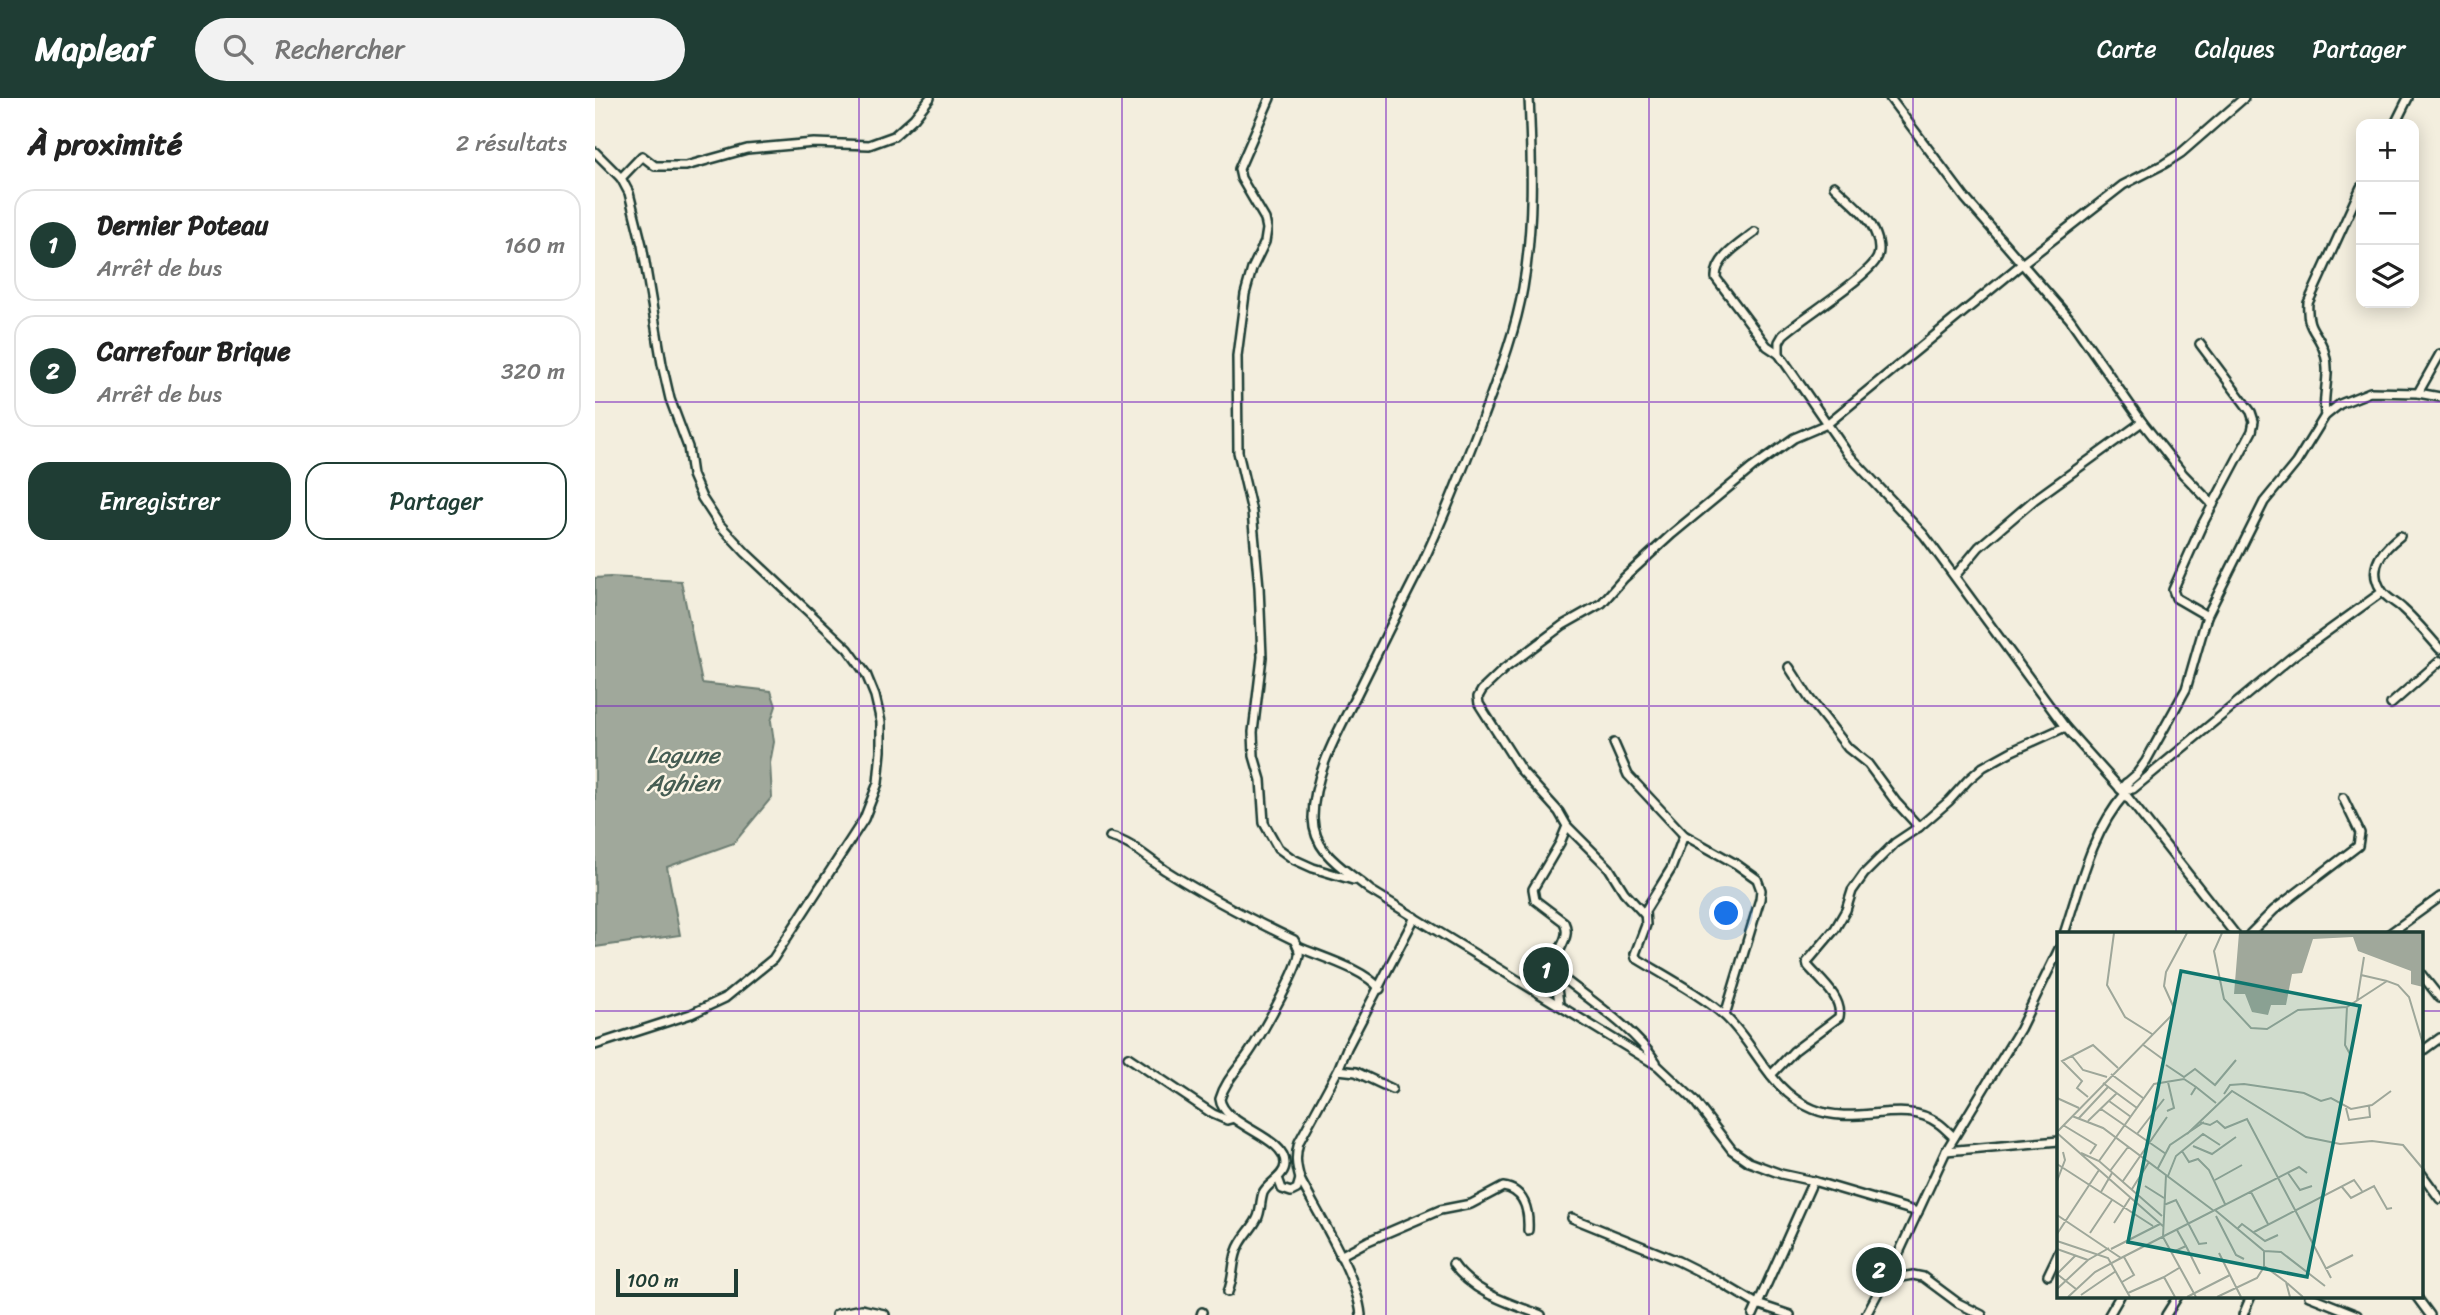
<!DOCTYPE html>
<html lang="fr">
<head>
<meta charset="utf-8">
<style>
	body { margin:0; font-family:Sriracha,sans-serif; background:#f2f2f2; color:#222 }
	.controls { position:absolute; right:21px; top:21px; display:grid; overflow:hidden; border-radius:14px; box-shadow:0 4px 18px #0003 }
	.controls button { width:63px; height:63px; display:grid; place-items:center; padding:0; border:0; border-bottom:2px solid #e0e0e0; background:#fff; color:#222; font:35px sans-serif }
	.scale { position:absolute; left:21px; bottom:18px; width:122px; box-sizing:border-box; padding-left:7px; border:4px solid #1f3d34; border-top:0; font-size:19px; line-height:24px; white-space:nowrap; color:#1f3d34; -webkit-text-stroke:5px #fcf5e5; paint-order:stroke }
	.you { position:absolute; left:1132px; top:816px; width:24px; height:24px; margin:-18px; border:5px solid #fff; border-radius:50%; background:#1a73e8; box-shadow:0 0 0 10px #1a73e833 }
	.badge { display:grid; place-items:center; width:46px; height:46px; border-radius:50%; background:#1f3d34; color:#fff; font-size:23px; font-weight:700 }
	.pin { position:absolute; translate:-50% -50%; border:4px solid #fff; box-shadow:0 2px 7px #0006 }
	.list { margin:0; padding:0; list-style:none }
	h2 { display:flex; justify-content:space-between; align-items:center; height:91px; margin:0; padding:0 28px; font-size:30px }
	h2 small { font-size:23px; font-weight:400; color:#767676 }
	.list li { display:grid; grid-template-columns:46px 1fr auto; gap:21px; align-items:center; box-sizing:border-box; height:112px; margin:0 14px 14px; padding:0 14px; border:2px solid #e0e0e0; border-radius:21px }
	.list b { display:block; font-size:26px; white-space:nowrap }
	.list p { margin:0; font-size:23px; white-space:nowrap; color:#767676 }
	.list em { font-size:23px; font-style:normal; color:#767676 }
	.actions { display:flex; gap:14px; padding:21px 28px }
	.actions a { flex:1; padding:16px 0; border:2px solid #1f3d34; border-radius:21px; text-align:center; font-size:24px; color:#1f3d34 }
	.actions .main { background:#1f3d34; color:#fff }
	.icon { flex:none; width:38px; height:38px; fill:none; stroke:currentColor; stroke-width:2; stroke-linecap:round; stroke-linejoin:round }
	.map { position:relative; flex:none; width:1845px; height:1217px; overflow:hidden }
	header { display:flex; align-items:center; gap:42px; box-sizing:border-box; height:98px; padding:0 35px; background:#1f3d34; color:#fff }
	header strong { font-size:33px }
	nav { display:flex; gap:38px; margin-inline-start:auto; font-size:24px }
	.search { width:490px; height:63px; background:#f2f2f2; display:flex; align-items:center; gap:18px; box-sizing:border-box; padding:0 24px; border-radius:38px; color:#767676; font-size:26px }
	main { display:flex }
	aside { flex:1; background:#fff }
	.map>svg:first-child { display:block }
	.water { fill:#a0a89b; stroke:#6c7d72; stroke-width:2 }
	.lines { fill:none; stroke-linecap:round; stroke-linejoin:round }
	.minor-casing { stroke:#1f3d34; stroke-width:12 }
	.tertiary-casing { stroke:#1f3d34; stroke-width:14 }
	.minor { stroke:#fcf5e5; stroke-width:7 }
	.tertiary { stroke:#fcf5e5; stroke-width:9 }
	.grid { fill:none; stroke:#7b2cbf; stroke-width:2; stroke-opacity:0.55 }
	.labels { text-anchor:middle; stroke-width:5; stroke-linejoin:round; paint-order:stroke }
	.water-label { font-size:24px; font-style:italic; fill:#465d53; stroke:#fcf5e5 }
	.inset-road { fill:none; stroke:#9ea79a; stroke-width:2 }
	.view { fill:#0f766e; fill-opacity:0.15; stroke:#0f766e; stroke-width:3.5 }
	.inset-edge { fill:none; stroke:#1f3d34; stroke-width:3.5 }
</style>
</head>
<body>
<header>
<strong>Mapleaf</strong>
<div class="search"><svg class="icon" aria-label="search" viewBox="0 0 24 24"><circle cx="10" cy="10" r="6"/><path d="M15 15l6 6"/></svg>Rechercher</div>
<nav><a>Carte</a><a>Calques</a><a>Partager</a></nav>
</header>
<main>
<aside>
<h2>À proximité<small>2 résultats</small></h2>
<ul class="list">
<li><span class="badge">1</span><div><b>Dernier Poteau</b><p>Arrêt de bus</p></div><em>160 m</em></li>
<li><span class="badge">2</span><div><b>Carrefour Brique</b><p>Arrêt de bus</p></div><em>320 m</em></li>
</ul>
<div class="actions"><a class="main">Enregistrer</a><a>Partager</a></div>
</aside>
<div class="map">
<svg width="1845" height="1217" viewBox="0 0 1845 1217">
	<rect width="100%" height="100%" fill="#f3eede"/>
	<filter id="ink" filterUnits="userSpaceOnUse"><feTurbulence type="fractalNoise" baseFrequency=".0143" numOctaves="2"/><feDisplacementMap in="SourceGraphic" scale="14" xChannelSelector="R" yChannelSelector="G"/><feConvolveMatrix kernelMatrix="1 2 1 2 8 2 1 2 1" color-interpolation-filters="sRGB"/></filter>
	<g filter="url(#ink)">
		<!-- water -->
		<polygon class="water" points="15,479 86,483 107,585 176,593 181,608 176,623 179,644 175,665 177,699 139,745 72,769 85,837 0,849 0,480"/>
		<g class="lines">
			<!-- minor casing -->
			<g class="minor-casing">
				<g id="minor">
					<polyline points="675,0 644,71 646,80 670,121 672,131 670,144 657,171 650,196 642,258 643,354 657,414 664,489 667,559 658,634 659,658 666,682 669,725 683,750 698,761 718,770 758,782"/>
					<path d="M 934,0 C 937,64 939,127 928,190 C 920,236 903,278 887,321 C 868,371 849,420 826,468 C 804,511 783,553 762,596 C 743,634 718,677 718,720 C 719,757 751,771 775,792 L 1063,968 L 1098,1001 L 1137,1052 L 1154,1064 L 1186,1076 L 1218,1083 L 1323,1114"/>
					<polyline points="1295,0 1370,100 1475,221 1547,324 1588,376 1618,407"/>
					<polyline points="1800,26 1813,0"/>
					<polyline points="0,54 26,80 34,95 47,147 67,266 75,301 93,349 97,377 107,400 124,426 151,455 253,551 271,576 280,598 286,624 286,653 283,685 269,721 178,861 130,900 96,916 0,947"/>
					<polyline points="26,80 47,58 60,68 91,68 152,51 219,45 274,47 299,38 319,20 335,0"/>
					<path d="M 1160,134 C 1145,146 1120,160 1121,180 L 1172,248 L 1184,256 L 1253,356 L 1329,437 L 1470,629 L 1530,696 L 1640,836"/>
					<polyline points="1605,246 1656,314 1659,323 1657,333 1607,427 1578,492 1581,500 1612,518"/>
					<path d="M 1184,256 L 1184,244 L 1188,237 C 1206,220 1277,177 1283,158 C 1287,146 1278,127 1270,118 C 1261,107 1249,98 1239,88"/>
					<polyline points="1823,295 1845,299"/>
					<path d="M 1730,318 C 1727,298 1736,276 1730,256 C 1724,233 1711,234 1713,205 L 1766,89"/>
					<path d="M 1805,438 C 1788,451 1771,470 1787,493 C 1791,500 1802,505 1808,511 C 1821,523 1833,537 1845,551"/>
					<polyline points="1360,478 1384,449 1439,402 1547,324"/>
					<polyline points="1194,569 1214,600 1253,650 1273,666 1301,704 1324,729"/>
					<polyline points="1796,606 1845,563"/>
					<polyline points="1019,645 1033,677 1089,737 1141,766 1162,781 1166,792 1165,801 1130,917"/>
					<polyline points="1531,685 1533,691 1538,691 1697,559 1787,494"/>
					<polyline points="1525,691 1541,677 1551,663 1591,591 1612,518 1669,404 1701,365 1730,318 1745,306 1775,294 1823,295 1845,256"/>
					<polyline points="972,728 1014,770 1029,794 1050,817"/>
					<path d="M 1089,737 L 1076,771 L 1050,813 L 1051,827 L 1040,856 L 1041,860 C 1067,876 1110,899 1131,919 C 1162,949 1175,993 1218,1011 C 1261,1029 1308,1000 1343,1025 C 1349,1029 1354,1035 1359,1039"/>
					<path d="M 515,739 C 536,744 552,760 570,772 C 611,798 655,821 699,842 C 702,847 705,852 704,857 C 702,874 662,944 651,959 C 641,973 630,984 625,1001 C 628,1028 691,1038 690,1066 C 690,1079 672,1085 668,1095 C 665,1104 666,1114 662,1121 C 656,1133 646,1140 642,1153 C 637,1166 639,1180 633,1194"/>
					<path d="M 1469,836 C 1485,788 1496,735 1530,696"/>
					<polyline points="1655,836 1679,812 1763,748 1765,735 1748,700"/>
					<polyline points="1794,836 1845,799"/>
					<path d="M 703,849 C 726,859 769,871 785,891"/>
					<path d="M 960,874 C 992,900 1039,930 1061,964"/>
					<polyline points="1826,876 1845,900"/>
					<path d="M 964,906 C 963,894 958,872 961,861 C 965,848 976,838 969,824 L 940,802 L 938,791 L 965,745 L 972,728 L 964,714 L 926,672 L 884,606 L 883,599 L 887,592 L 909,571 L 968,527 L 1007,505 L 1029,480 L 1077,436 L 1157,370 L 1199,340 L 1232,326 L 1428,165 L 1528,87 L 1569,66 L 1586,55 L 1649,0"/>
					<polyline points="1826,954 1845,940"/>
					<polyline points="533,959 618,1016 632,1022 639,1020"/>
					<polyline points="743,972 752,950 820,819"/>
					<path d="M 1176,977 L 1199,953 L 1244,919 C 1248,900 1225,882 1213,868 L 1212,864 L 1240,831 L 1251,812 L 1257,793 L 1269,776 L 1300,745 L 1324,729 L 1354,703 L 1373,682 L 1388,669 L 1417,653 L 1470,629"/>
					<polyline points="1351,1053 1464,1043"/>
					<polyline points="1826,1075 1845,1101"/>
					<polyline points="683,1080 687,1091 696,1094 702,1091 705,1081"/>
					<polyline points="977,1120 1083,1163 1123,1183 1162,1206 1195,1217"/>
					<path d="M 745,1158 L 773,1143 L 845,1112 L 876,1106 L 908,1089 C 930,1092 934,1113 933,1132"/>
					<path d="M 858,1166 C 878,1195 914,1205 946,1217"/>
					<polyline points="1453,1177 1464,1154"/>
					<polyline points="1290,1182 1318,1177 1328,1179 1363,1205 1387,1217"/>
					<polyline points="1714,1198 1762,1217"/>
					<polyline points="1821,1198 1835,1217"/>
					<polyline points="606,1217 607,1214"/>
					<path d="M 766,1217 C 762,1177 724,1118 705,1081 C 701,1067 700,1058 704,1044 L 743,972 L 761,974 L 797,991"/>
					<polyline points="1158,1217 1218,1083"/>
					<polyline points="1271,1217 1302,1159 1351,1053 1425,931 1464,851"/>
					<polyline points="1514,1217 1525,1198"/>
					<polyline points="1571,1217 1583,1198"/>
					<polyline points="1648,1217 1656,1198"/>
				</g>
			</g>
			<!-- tertiary casing -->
			<g class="tertiary-casing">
				<polyline id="tertiary" points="242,1217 266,1212 289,1217"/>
			</g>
			<!-- minor -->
			<use href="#minor" class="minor"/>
			<!-- tertiary -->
			<use href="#tertiary" class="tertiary"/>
		</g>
	</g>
	<!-- grid -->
	<path class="grid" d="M 264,0 L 264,1217M 527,0 L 527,1217M 791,0 L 791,1217M 1054,0 L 1054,1217M 1318,0 L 1318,1217M 1581,0 L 1581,836M 0,304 L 1845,304M 0,608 L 1845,608M 0,913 L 1464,913M 1826,913 L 1845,913M 1581,1198 L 1581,1217"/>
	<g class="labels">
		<!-- water labels -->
		<g class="water-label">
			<text x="88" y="665">Lagune<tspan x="88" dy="28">Aghien</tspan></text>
		</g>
	</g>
	<!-- overview -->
	<g transform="translate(1462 834)">
		<rect width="366" height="366" fill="#f3eede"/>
		<path d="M 182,1 L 366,1 L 366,55 L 354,52 L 354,39 L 301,19 L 296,5 L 256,7 L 245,41 L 235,42 L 229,73 L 214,73 L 211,83 L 195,80 L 188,62 L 177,62 Z" fill="#a0a89b"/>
		<path class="inset-road" d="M 57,1 L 50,53 L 68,85 L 95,102M 165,1 L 157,19 L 167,67 L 194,96 L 210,97 L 241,78 L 290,75 L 330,49 L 341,53 L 352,65 L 366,112M 304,43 L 330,49M 300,69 L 307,25M 290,75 L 288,113 L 294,124M 85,112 L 107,128M 15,124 L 26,138 L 50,145M 109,133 L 127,145 L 138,137 L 158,153 L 179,128M 54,142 L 86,166M 46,151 L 80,176M 139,155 L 159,171M 167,162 L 173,153 L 187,152 L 247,161 L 264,169 L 274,166 L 294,177 L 315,173 L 334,159M 31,165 L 20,156 L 25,149 L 5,129 L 36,113 L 61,136M 0,166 L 22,176M 52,169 L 74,185M 289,176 L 292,188 L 313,185 L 312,174M 44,177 L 109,222M 110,179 L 117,176 L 111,150M 15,184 L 46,196 L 157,279M 22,186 L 51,155M 31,189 L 60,161M 142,190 L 153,193 L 160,189 L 168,196 L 190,187 L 274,346M 6,193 L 39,213 L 33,222M 0,200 L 114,84 L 117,76 L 107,54 L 109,40 L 130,1M 0,201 L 107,295M 80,202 L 107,167M 130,202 L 175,159 L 249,205 L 283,212 L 315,209 L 346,213 L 366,237M 136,214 L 155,222 L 179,205M 125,219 L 132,230 L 141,227 L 152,238 L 168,272M 24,221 L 42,229 L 105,284M 42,229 L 97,152 L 127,147 L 139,155 L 134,163M 0,232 L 96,294M 101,236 L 113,213 L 147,190M 53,239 L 71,215M 231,241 L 243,258 L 255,254M 109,243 L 106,305 L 139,365M 111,244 L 119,224 L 146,202 L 163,213M 158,248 L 185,233M 0,249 L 8,228 L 6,220M 66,249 L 110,185M 88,254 L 107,266M 285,255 L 294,266 L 317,254 L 330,277 L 335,276M 75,257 L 92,230M 44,260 L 55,241M 194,260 L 211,292M 107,273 L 119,268 L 142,312 L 150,311M 158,278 L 207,319 L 207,334 L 229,350 L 233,365M 0,283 L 64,326M 159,284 L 179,323 L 187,327M 57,291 L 73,266M 181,296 L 185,292 L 208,309 L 221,303M 197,300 L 297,248 L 305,259M 33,301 L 55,268M 0,302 L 42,238M 0,309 L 51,326 L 73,365M 129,314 L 143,342M 0,317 L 31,328M 54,317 L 103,292M 207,319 L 224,320 L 268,354M 114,321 L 129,314 L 120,298M 162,321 L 184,365M 268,337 L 296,323M 0,342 L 19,323M 0,342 L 19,357M 65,350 L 77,343 L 67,325M 230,351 L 246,365M 0,357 L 31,328 L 52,316M 71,361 L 107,345M 24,363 L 59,339M 11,365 L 38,340 L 64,326 L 242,235 L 250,241M 118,365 L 107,345 L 122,336M 130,365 L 173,343M 160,365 L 200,346 L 207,335"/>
		<path class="view" d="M 124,39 L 303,74 L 250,345 L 71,310 Z"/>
		<rect width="366" height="366" class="inset-edge"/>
	</g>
</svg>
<div class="controls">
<button>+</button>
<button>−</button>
<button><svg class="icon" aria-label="layers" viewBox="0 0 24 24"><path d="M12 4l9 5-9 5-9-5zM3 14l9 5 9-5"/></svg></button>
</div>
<div class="scale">100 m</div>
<div class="you"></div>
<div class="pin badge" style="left:951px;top:872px">1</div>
<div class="pin badge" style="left:1284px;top:1172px">2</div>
</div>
</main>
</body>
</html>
